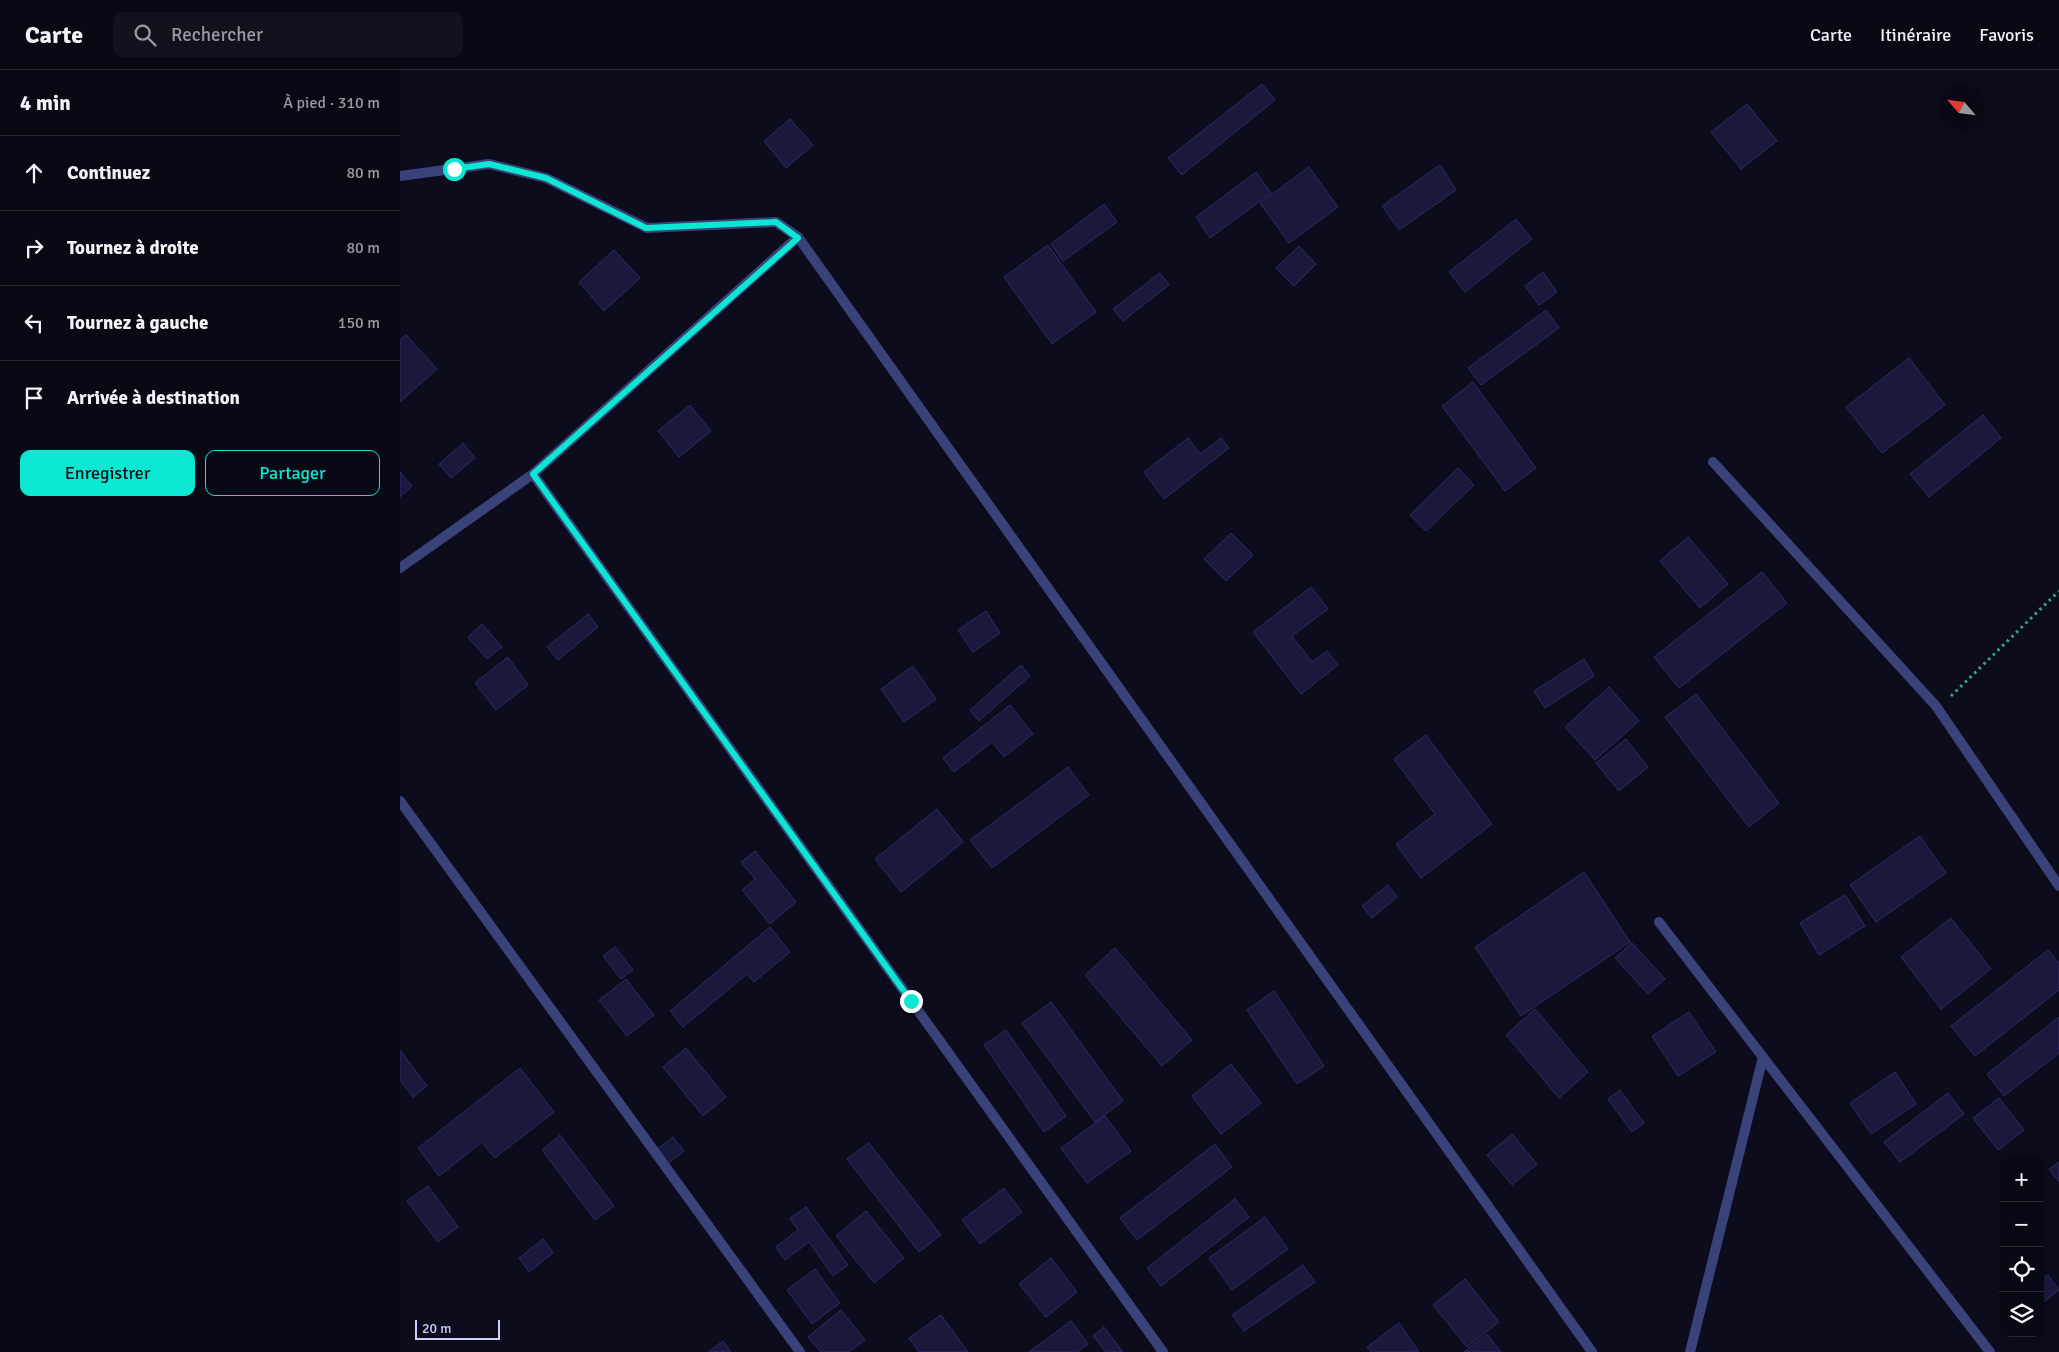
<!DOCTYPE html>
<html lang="fr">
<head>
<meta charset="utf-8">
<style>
	body { margin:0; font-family:Signika,sans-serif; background:#12121e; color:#f1f3f6 }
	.controls { position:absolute; right:15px; bottom:15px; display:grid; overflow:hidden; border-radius:10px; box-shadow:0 2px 8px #0003 }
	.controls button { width:45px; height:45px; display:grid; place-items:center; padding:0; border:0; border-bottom:1px solid #292a34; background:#090915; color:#f1f3f6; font:25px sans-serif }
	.compass { position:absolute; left:1539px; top:15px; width:45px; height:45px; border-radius:50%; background:#090915; box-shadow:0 2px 8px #0003; rotate:298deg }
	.scale { position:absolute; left:15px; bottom:12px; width:85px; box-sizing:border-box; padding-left:5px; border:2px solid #cacefc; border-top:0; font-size:14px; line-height:18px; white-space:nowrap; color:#cacefc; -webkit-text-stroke:4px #0c0c1c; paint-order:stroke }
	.stop { position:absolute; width:15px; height:15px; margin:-11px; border:4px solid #0be7d2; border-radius:50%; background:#fff }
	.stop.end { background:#0be7d2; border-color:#fff; box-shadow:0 1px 5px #0008 }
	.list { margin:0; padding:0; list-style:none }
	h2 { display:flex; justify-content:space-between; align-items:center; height:65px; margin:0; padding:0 20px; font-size:21px }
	h2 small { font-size:16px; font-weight:400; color:#999aa0 }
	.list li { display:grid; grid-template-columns:32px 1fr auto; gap:15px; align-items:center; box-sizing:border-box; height:75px; padding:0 20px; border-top:1px solid #292a34 }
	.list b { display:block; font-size:19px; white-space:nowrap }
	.list em { font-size:16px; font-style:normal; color:#999aa0 }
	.actions { display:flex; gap:10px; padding:15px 20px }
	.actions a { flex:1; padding:11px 0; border:1px solid #0be7d2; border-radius:10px; text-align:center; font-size:18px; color:#0be7d2 }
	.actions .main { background:#0be7d2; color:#111 }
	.icon { flex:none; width:28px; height:28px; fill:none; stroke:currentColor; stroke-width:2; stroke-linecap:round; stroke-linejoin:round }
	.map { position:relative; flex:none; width:1659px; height:1282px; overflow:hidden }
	header { display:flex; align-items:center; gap:30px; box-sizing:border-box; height:70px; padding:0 25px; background:#090915; border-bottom:1px solid #292a34 }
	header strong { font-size:24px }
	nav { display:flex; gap:28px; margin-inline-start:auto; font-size:18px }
	.search { width:350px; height:45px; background:#12121e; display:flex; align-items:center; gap:12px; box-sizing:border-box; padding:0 18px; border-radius:10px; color:#999aa0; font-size:19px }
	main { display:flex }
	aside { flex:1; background:#090915 }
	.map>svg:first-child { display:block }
	.building { fill:#19193c; stroke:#2c2c67 }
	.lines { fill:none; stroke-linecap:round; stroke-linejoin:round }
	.path { stroke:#32a88a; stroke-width:3; stroke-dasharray:2.5 4; stroke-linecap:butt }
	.minor { stroke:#394379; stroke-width:10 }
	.route { stroke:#0be7d2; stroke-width:6 }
</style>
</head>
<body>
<header>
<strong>Carte</strong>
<div class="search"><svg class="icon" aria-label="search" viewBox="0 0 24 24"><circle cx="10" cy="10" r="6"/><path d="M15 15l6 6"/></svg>Rechercher</div>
<nav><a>Carte</a><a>Itinéraire</a><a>Favoris</a></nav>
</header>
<main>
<aside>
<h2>4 min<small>À pied · 310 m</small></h2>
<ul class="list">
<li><svg class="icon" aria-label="ahead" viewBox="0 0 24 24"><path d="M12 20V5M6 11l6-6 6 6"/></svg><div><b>Continuez</b></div><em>80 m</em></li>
<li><svg class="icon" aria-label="right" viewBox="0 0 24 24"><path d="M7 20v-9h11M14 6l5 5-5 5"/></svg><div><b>Tournez à droite</b></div><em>80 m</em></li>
<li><svg class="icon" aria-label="left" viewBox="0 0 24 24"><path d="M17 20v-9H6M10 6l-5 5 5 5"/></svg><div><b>Tournez à gauche</b></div><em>150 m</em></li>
<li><svg class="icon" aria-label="arrive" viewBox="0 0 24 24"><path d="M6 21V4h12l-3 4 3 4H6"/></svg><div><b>Arrivée à destination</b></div></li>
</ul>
<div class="actions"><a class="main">Enregistrer</a><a>Partager</a></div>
</aside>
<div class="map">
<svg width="1659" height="1282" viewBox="0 0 1659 1282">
	<rect width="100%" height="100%" fill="#0c0c1c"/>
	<!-- building -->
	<g class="building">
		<polygon points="862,14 875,30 782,105 768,88"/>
		<polygon points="1347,34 1377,71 1341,99 1311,62"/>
		<polygon points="390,49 413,75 386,98 364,71"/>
		<polygon points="1040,95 1056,120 999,160 982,136"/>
		<polygon points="909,97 938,137 889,173 860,133"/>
		<polygon points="856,102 871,123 810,168 796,147"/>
		<polygon points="704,134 717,152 663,191 651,174"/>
		<polygon points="1116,149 1132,169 1065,222 1049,202"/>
		<polygon points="648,175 696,242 652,274 604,207"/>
		<polygon points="899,176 916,194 894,216 876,198"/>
		<polygon points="214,180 240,208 204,241 179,212"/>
		<polygon points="1143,202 1157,222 1139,235 1125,216"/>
		<polygon points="760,203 769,215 723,251 713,239"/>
		<polygon points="1146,240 1159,258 1081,315 1068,298"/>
		<polygon points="6,265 37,299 0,332 0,270"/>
		<polygon points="1509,288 1545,335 1482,383 1446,337"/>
		<polygon points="1073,312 1136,398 1105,421 1042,336"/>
		<polygon points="290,335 311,361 279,387 258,361"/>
		<polygon points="1583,345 1601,368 1529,427 1510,404"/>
		<polygon points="788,368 800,384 821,368 829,378 764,429 744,402"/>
		<polygon points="63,373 75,388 51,408 39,394"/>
		<polygon points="1058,398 1074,415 1026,461 1010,445"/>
		<polygon points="0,402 12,416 0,427"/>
		<polygon points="831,463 853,485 826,511 804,489"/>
		<polygon points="1288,467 1328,514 1300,538 1260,491"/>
		<polygon points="1362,502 1387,533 1279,618 1254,587"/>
		<polygon points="911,517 928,539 892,566 912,592 927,581 938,595 901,624 853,562"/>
		<polygon points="586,541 600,563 573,582 558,560"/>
		<polygon points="188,544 198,557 158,590 147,577"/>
		<polygon points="82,554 102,577 87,589 68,567"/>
		<polygon points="108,587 128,615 96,640 75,613"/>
		<polygon points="1184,589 1194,606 1145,638 1134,621"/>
		<polygon points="621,595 630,606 579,651 570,640"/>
		<polygon points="513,596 536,629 504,652 481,619"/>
		<polygon points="1209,617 1239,651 1195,690 1165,657"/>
		<polygon points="1296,624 1379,733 1349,757 1265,647"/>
		<polygon points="610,635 633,664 604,687 592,672 554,702 543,688"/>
		<polygon points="1026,665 1092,754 1021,808 996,774 1035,744 994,689"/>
		<polygon points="1226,669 1248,697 1219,721 1196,693"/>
		<polygon points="668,697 689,725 592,798 570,770"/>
		<polygon points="537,739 563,772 501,822 475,789"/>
		<polygon points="1520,766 1546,803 1476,852 1450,815"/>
		<polygon points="355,781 396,832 370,854 342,820 355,809 341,792"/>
		<polygon points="1184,802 1230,872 1121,946 1075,877"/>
		<polygon points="988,815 997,827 972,848 962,836"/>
		<polygon points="1445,825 1465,856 1419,885 1400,853"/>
		<polygon points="1551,848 1591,899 1541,939 1501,887"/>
		<polygon points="370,857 390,882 354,912 347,904 283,957 270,941"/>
		<polygon points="1232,873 1265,909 1248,924 1215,888"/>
		<polygon points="215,877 233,900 221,909 203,886"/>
		<polygon points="715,878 792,970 762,996 685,905"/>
		<polygon points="1648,880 1659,893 1659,920 1575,986 1551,956"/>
		<polygon points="226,909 254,945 227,966 199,930"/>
		<polygon points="874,921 924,996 897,1014 847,940"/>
		<polygon points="651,932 723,1031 695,1052 622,953"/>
		<polygon points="1135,939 1188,1002 1159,1028 1106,965"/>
		<polygon points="1289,942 1316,982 1278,1006 1252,966"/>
		<polygon points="1659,947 1659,983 1604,1026 1587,1004"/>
		<polygon points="606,960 666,1046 644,1062 584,975"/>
		<polygon points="286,978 326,1027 303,1046 263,997"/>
		<polygon points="0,980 27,1016 13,1027 0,1010"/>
		<polygon points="831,994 861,1033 821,1064 792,1026"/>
		<polygon points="120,998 154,1042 95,1088 82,1072 39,1106 18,1078"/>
		<polygon points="1495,1002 1516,1034 1471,1064 1450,1033"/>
		<polygon points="1220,1020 1244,1053 1232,1062 1208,1029"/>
		<polygon points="1548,1023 1564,1044 1500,1092 1484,1072"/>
		<polygon points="1599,1028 1624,1060 1598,1080 1573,1048"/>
		<polygon points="705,1046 731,1081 687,1113 661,1078"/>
		<polygon points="1112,1064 1137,1094 1112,1115 1087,1085"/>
		<polygon points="160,1065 214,1136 195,1150 142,1080"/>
		<polygon points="273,1067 284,1081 266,1095 255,1081"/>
		<polygon points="469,1073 541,1165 519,1182 447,1089"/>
		<polygon points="815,1074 832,1097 737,1170 720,1148"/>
		<polygon points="1659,1092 1659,1112 1649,1099"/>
		<polygon points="28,1116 58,1157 38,1172 7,1131"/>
		<polygon points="604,1118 622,1142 580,1174 562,1150"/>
		<polygon points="835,1129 849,1147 761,1216 747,1198"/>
		<polygon points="406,1137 448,1195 433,1206 409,1172 385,1190 376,1177 398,1160 390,1148"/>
		<polygon points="466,1141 504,1188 474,1213 436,1166"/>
		<polygon points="865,1147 888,1179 832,1220 809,1188"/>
		<polygon points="143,1169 153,1183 129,1202 119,1188"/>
		<polygon points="651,1188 677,1222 646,1247 619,1214"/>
		<polygon points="903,1195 915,1212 844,1261 832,1245"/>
		<polygon points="415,1199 440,1233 412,1254 387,1220"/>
		<polygon points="1648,1205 1659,1220 1640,1235 1640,1210"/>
		<polygon points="1065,1209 1099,1252 1067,1277 1033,1235"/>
		<polygon points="441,1240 465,1270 449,1282 421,1282 408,1267"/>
		<polygon points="541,1245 568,1282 519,1282 509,1268"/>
		<polygon points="671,1251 688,1274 677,1282 629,1282"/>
		<polygon points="999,1253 1019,1282 971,1282 967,1277"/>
		<polygon points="704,1257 723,1282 706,1282 693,1266"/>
		<polygon points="1087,1264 1101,1282 1064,1282"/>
		<polygon points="323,1271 331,1282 308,1282"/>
	</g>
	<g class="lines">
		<!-- path -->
		<polyline class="path" points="1551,626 1659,521"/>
		<!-- minor -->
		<g class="minor">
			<polyline points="0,106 89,94 146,108 247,158 376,152 398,167 1192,1282"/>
			<polyline points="1313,392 1536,636 1659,816"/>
			<polyline points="133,404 763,1282"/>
			<polyline points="0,498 133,404 398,167"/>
			<polyline points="0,731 400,1282"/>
			<polyline points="1259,852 1590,1282"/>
			<polyline points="1290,1282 1363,987"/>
		</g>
	</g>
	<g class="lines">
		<!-- route -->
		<polyline class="route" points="54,99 89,94 146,108 246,158 376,152 398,168 133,404 511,931"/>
	</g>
</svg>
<div class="controls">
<button>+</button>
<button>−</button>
<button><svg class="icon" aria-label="locate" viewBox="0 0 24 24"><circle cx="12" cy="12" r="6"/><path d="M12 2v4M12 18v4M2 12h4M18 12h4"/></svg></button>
<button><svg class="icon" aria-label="layers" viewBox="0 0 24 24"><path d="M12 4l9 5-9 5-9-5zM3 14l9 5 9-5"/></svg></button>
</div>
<svg class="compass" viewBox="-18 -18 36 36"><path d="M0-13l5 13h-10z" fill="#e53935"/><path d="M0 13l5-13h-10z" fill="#999aa0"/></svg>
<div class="scale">20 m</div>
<div class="stop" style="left:54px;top:99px"></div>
<div class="stop end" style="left:511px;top:931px"></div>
</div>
</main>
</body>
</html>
